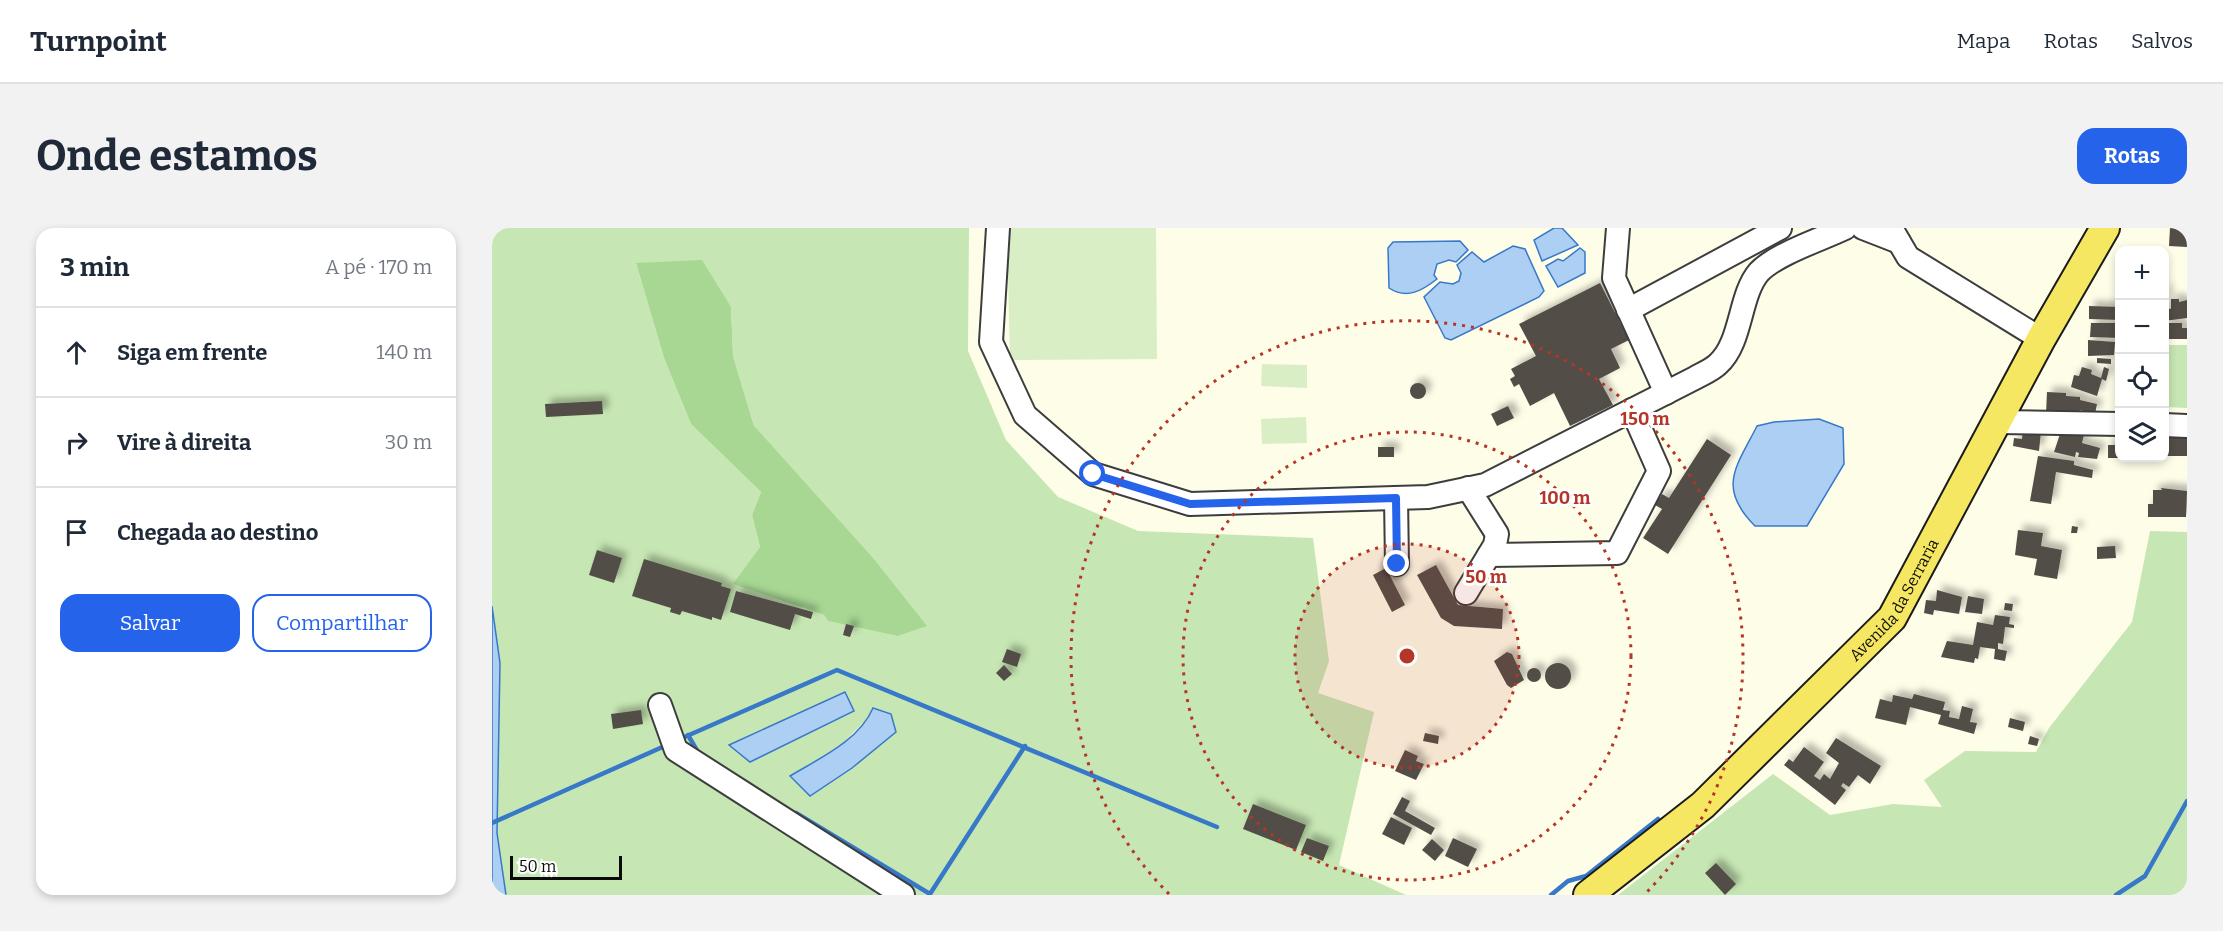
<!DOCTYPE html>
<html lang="pt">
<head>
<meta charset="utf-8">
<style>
	body { margin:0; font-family:Bitter,serif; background:#f2f2f3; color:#1f2937 }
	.controls { position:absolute; right:18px; top:18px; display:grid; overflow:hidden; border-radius:12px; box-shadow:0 3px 9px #0003 }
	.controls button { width:54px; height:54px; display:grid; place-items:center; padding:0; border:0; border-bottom:2px solid #e0e1e3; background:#fff; color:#1f2937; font:30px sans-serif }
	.scale { position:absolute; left:18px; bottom:15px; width:112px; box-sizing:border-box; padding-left:6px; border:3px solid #0a0a0a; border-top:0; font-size:16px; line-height:21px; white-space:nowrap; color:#0a0a0a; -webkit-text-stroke:4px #fff; paint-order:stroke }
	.stop { position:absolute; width:18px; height:18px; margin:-14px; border:4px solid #2563eb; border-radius:50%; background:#fff }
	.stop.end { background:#2563eb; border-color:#fff; box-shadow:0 2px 6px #0008 }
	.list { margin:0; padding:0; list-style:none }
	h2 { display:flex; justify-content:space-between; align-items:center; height:78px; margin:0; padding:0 24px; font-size:26px }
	h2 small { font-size:20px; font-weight:400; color:#747a83 }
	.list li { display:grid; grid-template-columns:39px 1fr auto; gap:18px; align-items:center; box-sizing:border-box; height:90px; padding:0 24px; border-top:2px solid #e0e1e3 }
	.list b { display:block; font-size:22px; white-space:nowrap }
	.list em { font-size:20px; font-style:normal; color:#747a83 }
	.actions { display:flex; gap:12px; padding:18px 24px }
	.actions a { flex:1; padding:14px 0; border:2px solid #2563eb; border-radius:18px; text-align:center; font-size:21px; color:#2563eb }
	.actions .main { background:#2563eb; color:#fff }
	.icon { flex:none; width:33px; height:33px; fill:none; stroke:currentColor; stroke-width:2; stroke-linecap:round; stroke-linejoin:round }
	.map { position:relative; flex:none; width:1695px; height:667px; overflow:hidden; border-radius:18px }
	header { display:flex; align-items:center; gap:36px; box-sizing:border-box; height:84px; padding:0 30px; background:#fff; border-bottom:2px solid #e0e1e3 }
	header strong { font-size:28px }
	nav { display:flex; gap:33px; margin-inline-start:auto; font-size:21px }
	.intro { display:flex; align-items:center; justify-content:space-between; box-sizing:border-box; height:144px; padding:0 36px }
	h1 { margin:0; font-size:42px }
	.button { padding:15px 27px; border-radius:18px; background:#2563eb; color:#fff; font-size:21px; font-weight:700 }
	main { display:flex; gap:36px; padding:0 36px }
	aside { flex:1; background:#fff; border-radius:18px; box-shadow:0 3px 9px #0003 }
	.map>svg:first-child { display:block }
	.green { fill:#c6e6b3; fill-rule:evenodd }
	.forest { fill:#a7d793 }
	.pitch { fill:#d9eec5 }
	.water { fill:#aecff4; stroke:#3778c9; stroke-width:1.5 }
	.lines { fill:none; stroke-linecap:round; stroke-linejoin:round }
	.stream { stroke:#3778c9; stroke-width:4.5 }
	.building { fill:#524d47; filter:url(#shadow) }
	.minor-casing { stroke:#3d3d3d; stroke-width:26 }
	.major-casing { stroke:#1b1b1b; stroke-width:32 }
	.minor { stroke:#fff; stroke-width:22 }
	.major { stroke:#f5e761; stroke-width:28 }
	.route { stroke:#2563eb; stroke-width:8 }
	.ring { fill:none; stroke:#b53627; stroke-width:3; stroke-dasharray:3 6 }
	.labels { text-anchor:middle; stroke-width:6; stroke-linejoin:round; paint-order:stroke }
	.street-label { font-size:16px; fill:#0a0a0a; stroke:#fff }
	.centre { fill:#b53627; stroke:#fff; stroke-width:3 }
	.ring-label { font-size:18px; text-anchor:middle; font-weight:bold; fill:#b53627; stroke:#fff; stroke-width:6; stroke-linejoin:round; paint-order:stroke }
</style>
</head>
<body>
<header>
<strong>Turnpoint</strong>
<nav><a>Mapa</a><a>Rotas</a><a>Salvos</a></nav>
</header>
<div class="intro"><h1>Onde estamos</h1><a class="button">Rotas</a></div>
<main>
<aside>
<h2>3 min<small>A pé · 170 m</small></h2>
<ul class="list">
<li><svg class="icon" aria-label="ahead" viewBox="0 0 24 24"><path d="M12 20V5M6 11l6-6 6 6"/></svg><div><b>Siga em frente</b></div><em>140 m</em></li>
<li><svg class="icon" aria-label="right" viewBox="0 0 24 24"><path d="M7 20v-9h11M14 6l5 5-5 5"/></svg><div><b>Vire à direita</b></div><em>30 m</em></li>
<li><svg class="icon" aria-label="arrive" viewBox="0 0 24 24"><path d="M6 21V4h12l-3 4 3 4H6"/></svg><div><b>Chegada ao destino</b></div></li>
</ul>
<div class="actions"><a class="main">Salvar</a><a>Compartilhar</a></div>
</aside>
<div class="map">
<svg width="1695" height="667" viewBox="0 0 1695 667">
	<defs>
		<filter id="shadow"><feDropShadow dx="5.5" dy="-5.5" stdDeviation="3" flood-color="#0004"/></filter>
	</defs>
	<rect width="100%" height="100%" fill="#fefde8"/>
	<!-- green -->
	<g class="green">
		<path d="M 0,0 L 477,0 L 476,123 L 514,212 L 566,269 L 646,303 L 821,310 L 837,433 L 826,465 L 882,484 L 847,637 L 914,667 L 14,667 L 5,605 L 8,435 L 0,378 ZM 144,35 L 239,79 L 241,128 L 262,198 L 405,408 L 337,393 L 332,387 L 242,356 L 268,319 L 260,287 L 269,264 L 199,196 L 172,130 ZM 377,489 L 360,540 L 319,568 L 298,549 L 352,514 Z"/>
		<polygon points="1672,117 1695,117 1695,180 1673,179"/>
		<polygon points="1658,303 1695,304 1695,667 1126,667 1281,546 1338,587 1401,576 1450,579 1432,552 1473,523 1544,524 1557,500 1640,394"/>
	</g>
	<!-- forest -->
	<polygon class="forest" points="210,32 239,79 241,128 262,198 381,330 435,398 405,408 336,393 332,387 241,356 268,319 260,287 269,264 199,196 172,130 144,35"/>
	<!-- pitch -->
	<g class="pitch">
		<polygon points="515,0 664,0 665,131 518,132"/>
		<polygon points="770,136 815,137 815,160 769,158"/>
		<polygon points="814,189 815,215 770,216 769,191"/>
	</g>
	<!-- water -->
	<g class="water">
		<polygon points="1062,0 1070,0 1086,17 1050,33 1042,12"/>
		<path d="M 968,13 L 976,22 L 964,34 L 957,32 L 945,36 L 942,47 L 945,51 C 931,62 915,72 897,60 L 896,20 L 901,14 Z"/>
		<polygon points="1021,18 1033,21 1052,63 1047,69 959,112 953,110 932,69 948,54 961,56 967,53 969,45 965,37 980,24 992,34"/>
		<polygon points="1088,20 1093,24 1093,45 1066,59 1054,38 1066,31 1071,33"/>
		<path d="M 1327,191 L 1351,200 L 1352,236 L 1315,298 L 1263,298 C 1224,259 1245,238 1265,198 L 1282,194 Z"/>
		<polygon points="0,378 8,435 5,605 14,667 0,667"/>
		<polygon points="353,464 362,483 258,534 237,517"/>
		<path d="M 381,480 L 399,486 L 404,504 L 360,540 L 318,568 L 298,548 C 326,531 367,513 381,480 Z"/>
	</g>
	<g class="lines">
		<!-- stream -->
		<g class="stream">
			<polyline points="196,507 207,526"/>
			<polyline points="188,511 345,442 725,599"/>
			<polyline points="304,585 438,666 533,518"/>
			<polyline points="0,595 175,517"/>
			<polyline points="1059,667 1076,653 1094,648 1166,591"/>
			<polyline points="1624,667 1653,648 1695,573"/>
		</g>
	</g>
	<!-- building -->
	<g class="building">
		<polygon points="1678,0 1695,0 1695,19 1677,18"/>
		<polygon points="1108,55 1137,112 1119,121 1128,140 1107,151 1121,177 1078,198 1062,165 1038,178 1027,156 1022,159 1018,151 1023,148 1019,141 1044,128 1027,96"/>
		<polygon points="1672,61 1675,61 1675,80 1679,81 1679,71 1687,71 1687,74 1695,72 1695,90 1672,93"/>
		<polygon points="1597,78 1628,79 1628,92 1597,91"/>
		<polygon points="1599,95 1628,95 1628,110 1598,109"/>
		<polygon points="1672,95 1690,95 1690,100 1695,100 1695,111 1672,111"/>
		<polygon points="1596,112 1623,114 1622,127 1596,128"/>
		<polygon points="1605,130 1619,131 1619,136 1605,135"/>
		<polygon points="1590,139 1600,142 1599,146 1609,150 1612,139 1617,141 1614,153 1610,151 1605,168 1579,159 1582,147 1587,148"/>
		<circle cx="926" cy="163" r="8"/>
		<polygon points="1555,164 1574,165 1574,168 1588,169 1588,172 1605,176 1603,186 1588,182 1587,188 1554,186"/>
		<polygon points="110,173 111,186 54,189 53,176"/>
		<polygon points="1016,178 1022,190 1005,198 999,186"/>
		<polygon points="1571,197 1594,198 1590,215 1608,220 1605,231 1586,229 1587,225 1584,224 1583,229 1562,224"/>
		<polygon points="1531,200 1549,203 1547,223 1521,218 1522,210 1530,211"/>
		<rect x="1672" y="207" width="23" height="21"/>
		<polygon points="1625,209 1628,209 1628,230 1616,230 1616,217 1624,217"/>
		<polygon points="1215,211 1239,227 1176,326 1151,310 1170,281 1163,277 1170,266 1177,270"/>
		<rect x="886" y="219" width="16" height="10"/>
		<polygon points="1546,228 1582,233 1582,237 1601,242 1600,250 1564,244 1559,276 1538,273"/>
		<polygon points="1669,260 1695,263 1694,289 1656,289 1656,276 1661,276 1661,262 1670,262"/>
		<polygon points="1580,298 1586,299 1585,305 1579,305"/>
		<polygon points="1526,302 1551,305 1549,318 1570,322 1565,351 1542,347 1545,331 1523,327"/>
		<polygon points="1623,318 1624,330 1605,331 1605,319"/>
		<polygon points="105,322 130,330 122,355 97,347"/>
		<polygon points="152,331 230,355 229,358 239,361 229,392 220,389 220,392 190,383 188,387 178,384 179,380 140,368"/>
		<polygon points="944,337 966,377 1011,381 1010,401 962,398 949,390 925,347"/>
		<polygon points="894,340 913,377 900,384 881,347"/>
		<polygon points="1445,362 1470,369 1467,386 1442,382 1441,387 1432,385 1434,372 1444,373"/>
		<polygon points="244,363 321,384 319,391 303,386 298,402 238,384"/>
		<polygon points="1476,368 1492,371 1490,386 1473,384"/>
		<polygon points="1513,375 1521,376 1520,383 1512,382"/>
		<polygon points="1503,387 1518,389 1517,396 1522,397 1522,400 1513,399 1511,416 1506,415 1506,421 1515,423 1513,433 1502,431 1503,421 1488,419 1486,431 1483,430 1482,435 1449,429 1455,413 1481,417 1485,394 1501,397"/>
		<polygon points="354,396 362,398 358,409 351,407"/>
		<polygon points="515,421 529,426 525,439 510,434"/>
		<polygon points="1015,424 1020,426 1032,452 1019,460 1015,457 1002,433"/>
		<circle cx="1066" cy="448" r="13"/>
		<polygon points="512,437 520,446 512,453 504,445"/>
		<circle cx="1042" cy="447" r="7"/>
		<polygon points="1422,466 1453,474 1451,482 1458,483 1457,489 1467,491 1470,478 1481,481 1478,494 1485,495 1482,506 1446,496 1449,487 1418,479 1414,497 1383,490 1388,471 1400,474 1401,467 1420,471"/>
		<polygon points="149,482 151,496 121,501 119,486"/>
		<polygon points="1518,490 1533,494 1531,503 1516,499"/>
		<polygon points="933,505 947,508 946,516 931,513"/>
		<polygon points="1538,508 1547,511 1545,518 1536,516"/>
		<polygon points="1344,510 1389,538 1378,556 1366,547 1357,559 1351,555 1349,558 1354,562 1343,577 1292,537 1297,531 1301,534 1312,519 1332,534 1322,548 1328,552 1332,546 1338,551 1347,535 1334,525"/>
		<polygon points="913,522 926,528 924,533 932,536 924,552 903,543"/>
		<polygon points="910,569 918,573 913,583 943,600 939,607 901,586"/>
		<polygon points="761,576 814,597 804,622 751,601"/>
		<polygon points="899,589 920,600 912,617 890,606"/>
		<polygon points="815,610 837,618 831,633 809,624"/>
		<polygon points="961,610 985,621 976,639 953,628"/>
		<polygon points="940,611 952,622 943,633 930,622"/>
		<polygon points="1224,635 1244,656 1233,667 1213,645"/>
	</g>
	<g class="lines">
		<!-- minor casing -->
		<g class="minor-casing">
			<g id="minor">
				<path d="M 506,0 L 499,114 L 533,187 L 601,246 L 698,276 L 936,269 L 993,257 L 1203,150 C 1210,146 1220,142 1226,136 C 1250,115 1247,67 1267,44 C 1284,26 1330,11 1353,0"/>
				<polyline points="1126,0 1122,50 1174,165"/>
				<polyline points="1371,0 1407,14"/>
				<polyline points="1399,0 1416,29 1549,111"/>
				<polyline points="1136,82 1288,0"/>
				<polyline points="1505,194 1628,196"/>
				<polyline points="1672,197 1695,198"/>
				<polyline points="904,270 905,336"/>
				<polyline points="997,327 1125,325 1167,243 1140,182"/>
				<polyline points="974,365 1003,317 1005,306 976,260"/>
				<polyline points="168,477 184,522 411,667"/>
			</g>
		</g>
		<!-- major casing -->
		<g class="major-casing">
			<g id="major">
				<path id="s1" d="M 1096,667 L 1211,577 L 1400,390 L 1549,111 L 1613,0"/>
			</g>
		</g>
		<!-- minor -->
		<use href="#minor" class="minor"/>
		<!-- major -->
		<use href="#major" class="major"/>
	</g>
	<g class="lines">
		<!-- route -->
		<polyline class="route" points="601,246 698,276 904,270 905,336"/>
	</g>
	<!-- distance rings -->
	<circle cx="915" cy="428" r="112" fill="#b53627" fill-opacity=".12"/>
	<g class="ring">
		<circle cx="915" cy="428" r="112"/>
		<circle cx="915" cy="428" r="224"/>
		<path d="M677 666A336 336 0 1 1 1153 666"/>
	</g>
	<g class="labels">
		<!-- street labels -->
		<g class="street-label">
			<text dy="6" stroke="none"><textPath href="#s1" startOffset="428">Avenida da Serraria</textPath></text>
		</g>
	</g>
	<circle cx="915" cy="428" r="9" class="centre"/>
	<g class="ring-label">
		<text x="1153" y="197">150 m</text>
		<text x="1073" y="276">100 m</text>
		<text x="994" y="355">50 m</text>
	</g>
</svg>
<div class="controls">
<button>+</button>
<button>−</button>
<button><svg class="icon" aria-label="locate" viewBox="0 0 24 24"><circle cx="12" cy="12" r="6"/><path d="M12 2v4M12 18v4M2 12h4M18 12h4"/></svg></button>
<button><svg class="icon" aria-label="layers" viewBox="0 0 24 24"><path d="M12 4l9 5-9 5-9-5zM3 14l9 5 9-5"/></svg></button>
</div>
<div class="scale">50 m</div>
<div class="stop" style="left:601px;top:246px"></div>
<div class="stop end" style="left:905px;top:336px"></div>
</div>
</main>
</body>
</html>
